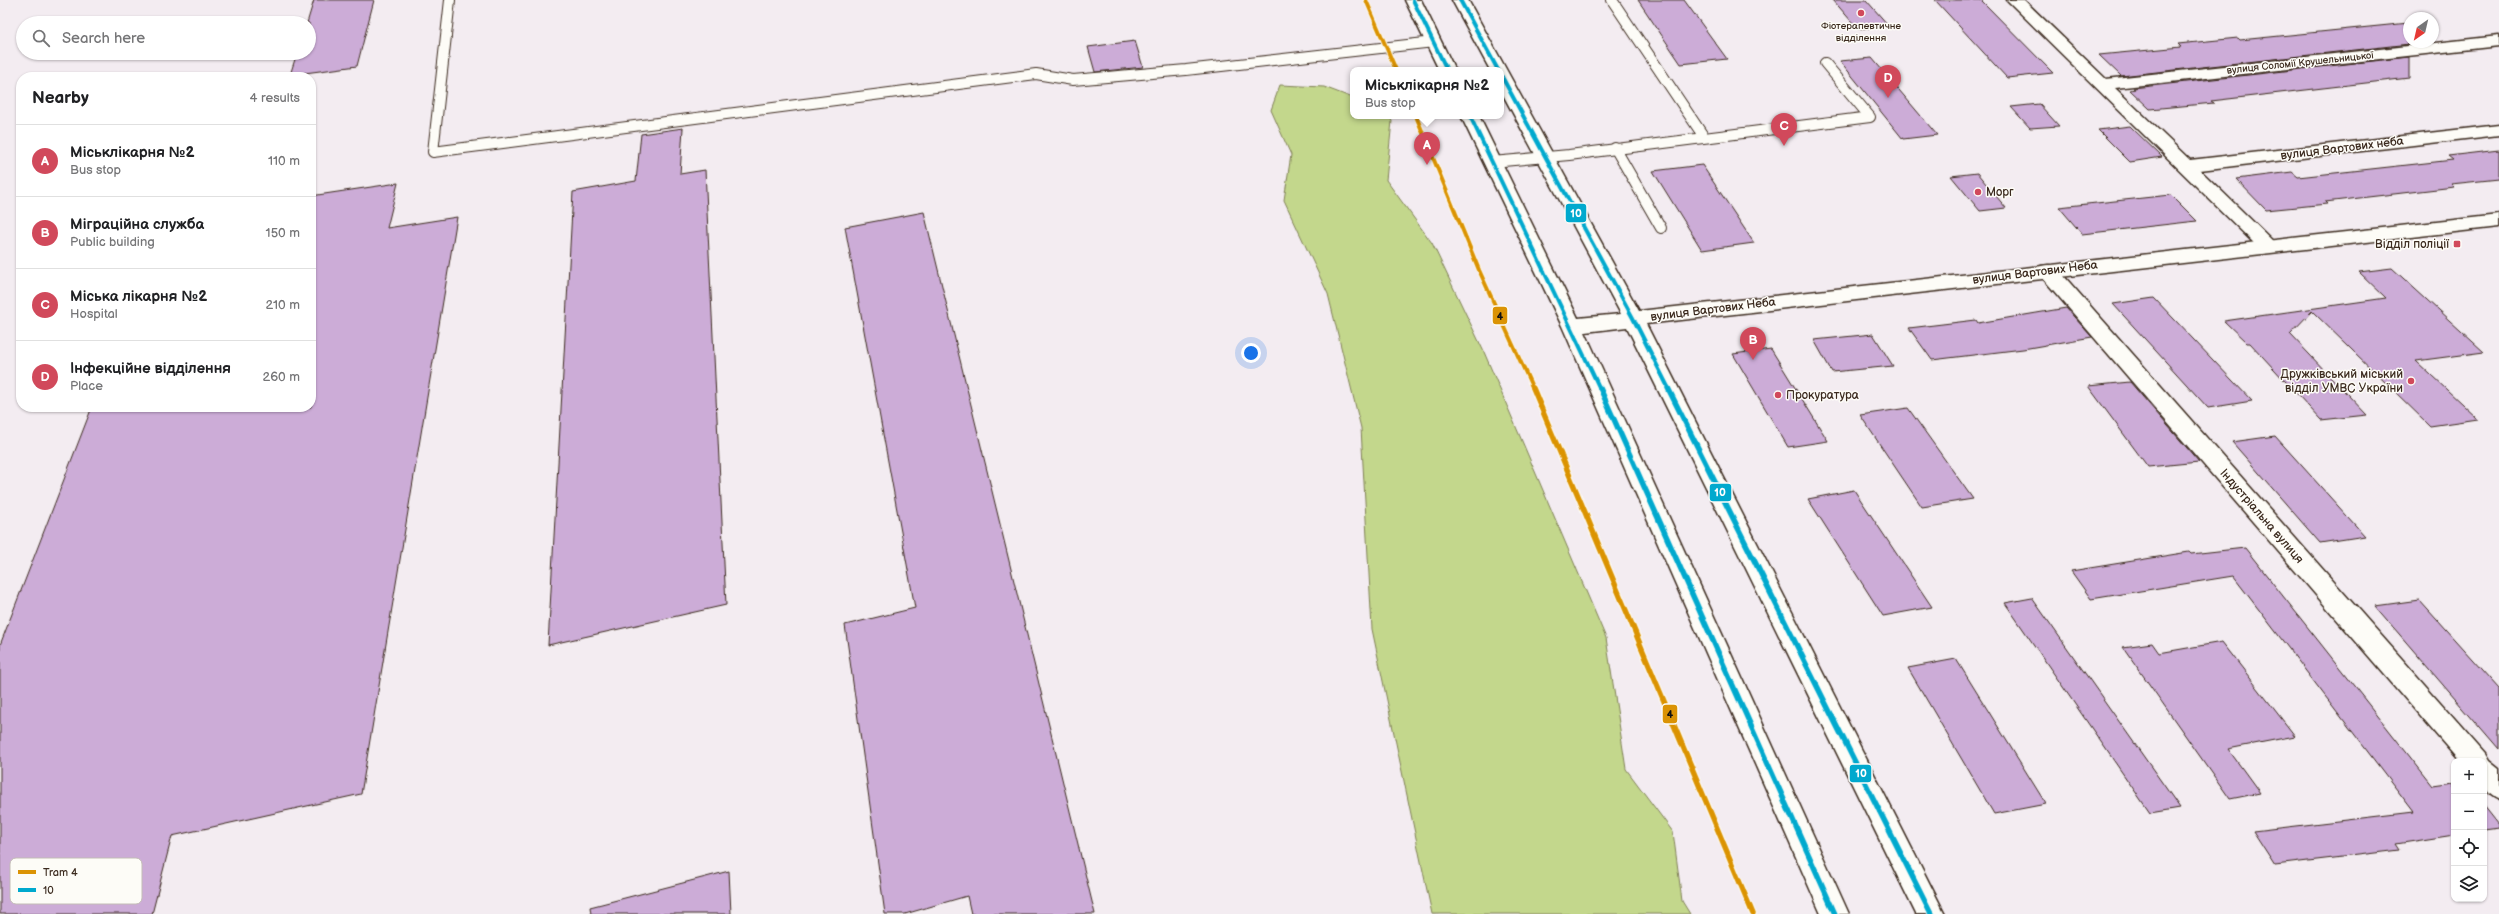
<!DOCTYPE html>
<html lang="en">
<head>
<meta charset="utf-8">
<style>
	body { margin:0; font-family:"Balsamiq Sans",sans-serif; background:#f6f6f6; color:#202124 }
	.controls { position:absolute; right:12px; bottom:12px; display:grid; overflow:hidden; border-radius:8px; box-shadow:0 1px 3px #0004 }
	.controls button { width:36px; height:36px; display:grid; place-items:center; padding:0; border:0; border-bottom:1px solid #e0e0e0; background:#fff; color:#202124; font:20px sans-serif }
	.compass { position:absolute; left:2403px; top:12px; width:36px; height:36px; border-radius:50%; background:#fff; box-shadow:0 1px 3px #0004; rotate:214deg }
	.you { position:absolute; left:1251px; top:353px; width:14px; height:14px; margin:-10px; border:3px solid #fff; border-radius:50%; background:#1a73e8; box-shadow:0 0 0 6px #1a73e833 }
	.badge { display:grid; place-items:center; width:26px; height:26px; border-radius:50%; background:#d1495b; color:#fff; font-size:13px; font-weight:700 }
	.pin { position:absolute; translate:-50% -33px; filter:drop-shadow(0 1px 2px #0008) }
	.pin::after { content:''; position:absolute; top:21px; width:14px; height:12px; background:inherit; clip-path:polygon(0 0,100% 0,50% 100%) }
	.popup { position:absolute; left:1350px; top:67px; width:154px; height:52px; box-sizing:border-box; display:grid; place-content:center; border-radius:8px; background:#fff; filter:drop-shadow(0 1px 3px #0005); font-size:13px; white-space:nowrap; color:#757577 }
	.popup b { font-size:15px; color:#202124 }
	.popup::after { content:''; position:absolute; left:50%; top:100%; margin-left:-8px; border:8px solid transparent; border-top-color:#fff }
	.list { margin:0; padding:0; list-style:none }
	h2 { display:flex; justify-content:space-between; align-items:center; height:52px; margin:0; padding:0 16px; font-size:17px }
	h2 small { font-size:13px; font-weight:400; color:#757577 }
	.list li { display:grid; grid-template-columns:26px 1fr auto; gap:12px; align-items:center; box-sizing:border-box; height:72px; padding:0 16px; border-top:1px solid #e0e0e0 }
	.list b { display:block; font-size:15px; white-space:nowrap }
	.list p { margin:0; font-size:13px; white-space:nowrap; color:#757577 }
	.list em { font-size:13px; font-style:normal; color:#757577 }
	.icon { flex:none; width:22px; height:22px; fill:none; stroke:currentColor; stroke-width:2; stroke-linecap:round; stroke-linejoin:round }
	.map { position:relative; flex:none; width:2499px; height:914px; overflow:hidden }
	.search { position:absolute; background:#fff; box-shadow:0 1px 3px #0004; left:16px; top:16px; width:300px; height:44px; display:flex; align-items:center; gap:10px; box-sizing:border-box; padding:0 14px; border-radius:22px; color:#757577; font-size:15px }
	.panel { position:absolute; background:#fff; box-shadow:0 1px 3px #0004; left:16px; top:72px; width:300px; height:340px; border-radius:16px }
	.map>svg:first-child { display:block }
	.green { fill:#c3d78c; stroke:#7f8055 }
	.building { fill:#ccacd7; stroke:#3b2a1e }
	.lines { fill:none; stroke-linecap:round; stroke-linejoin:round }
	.service-casing { stroke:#3b2a1e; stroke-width:12 }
	.minor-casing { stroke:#3b2a1e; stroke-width:3 }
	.tertiary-casing { stroke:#3b2a1e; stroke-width:3 }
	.service { stroke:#fdfcf7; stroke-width:10 }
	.minor { fill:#fdfcf7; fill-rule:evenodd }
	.tertiary { fill:#fdfcf7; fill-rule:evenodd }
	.bus-1-far1-casing { stroke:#fdfcf7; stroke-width:6 }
	.bus-1-casing { stroke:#fdfcf7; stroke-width:8 }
	.bus-1-far1 { stroke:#00a9ce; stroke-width:4 }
	.bus-1 { stroke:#00a9ce; stroke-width:5.5 }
	.tram-1-far1-casing { stroke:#fdfcf7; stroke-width:6 }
	.tram-1-casing { stroke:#fdfcf7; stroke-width:8 }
	.tram-1-far1 { stroke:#db9304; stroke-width:4 }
	.tram-1 { stroke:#db9304; stroke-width:5.5 }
	.poi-dot { fill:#d1495b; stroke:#fdfcf7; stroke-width:1.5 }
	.labels { text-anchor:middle; stroke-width:3; stroke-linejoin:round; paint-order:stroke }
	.far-poi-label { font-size:10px; fill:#3b2a1e; stroke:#fdfcf7 }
	.far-street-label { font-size:10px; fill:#3b2a1e; stroke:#fdfcf7 }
	.street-label { font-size:12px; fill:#3b2a1e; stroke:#fdfcf7 }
	.poi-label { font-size:12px; fill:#3b2a1e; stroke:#fdfcf7; text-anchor:start }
	.key { fill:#fdfcf7; stroke:#c3bdb6; stroke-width:1 }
	.key-label { font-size:11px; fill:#3b2a1e }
	.line-badge { stroke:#fdfcf7; stroke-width:1.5 }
	.badge-label { font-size:11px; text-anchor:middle; font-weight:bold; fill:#fff }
	.pale-badge-label { font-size:11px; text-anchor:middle; font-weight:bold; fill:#111 }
</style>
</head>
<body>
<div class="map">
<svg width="2499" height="914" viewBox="0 0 2499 914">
	<rect width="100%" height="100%" fill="#f3ecf1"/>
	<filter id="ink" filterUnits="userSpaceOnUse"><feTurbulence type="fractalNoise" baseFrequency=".025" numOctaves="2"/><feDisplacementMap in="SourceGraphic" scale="8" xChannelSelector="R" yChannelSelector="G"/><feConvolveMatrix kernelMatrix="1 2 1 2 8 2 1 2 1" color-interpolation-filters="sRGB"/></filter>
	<g filter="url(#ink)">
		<!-- green -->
		<polygon class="green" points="1280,85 1324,87 1353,98 1353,116 1388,116 1392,121 1386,180 1432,243 1484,352 1606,638 1626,769 1673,832 1682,901 1690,914 1432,914 1372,629 1361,428 1328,294 1284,200 1291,155 1271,110"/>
		<!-- building -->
		<g class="building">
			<polygon points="314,0 374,0 357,66 290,75 297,53 309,53 309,23 307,23"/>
			<polygon points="1638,0 1684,0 1727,59 1681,64"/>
			<polygon points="1833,0 1866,0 1889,26 1858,29"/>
			<polygon points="1935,0 1981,0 2053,73 2007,78"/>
			<polygon points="2409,23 2409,44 2121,76 2099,55 2181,47 2178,44 2238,38 2240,40"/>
			<polygon points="1135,41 1143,67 1095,72 1088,47"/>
			<polygon points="2409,57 2409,78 2211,101 2214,103 2150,109 2130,90 2135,89 2133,88"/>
			<polygon points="1872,58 1937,135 1903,139 1840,61"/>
			<polygon points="2039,104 2059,126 2030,128 2011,107"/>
			<polygon points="2130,126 2162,157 2130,162 2098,130"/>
			<polygon points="683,128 680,174 705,170 726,605 548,645 573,192 636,181 641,134"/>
			<polygon points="2499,150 2499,179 2451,184 2454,187 2325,202 2327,204 2266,210 2236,179 2292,172 2298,177 2453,160 2448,156"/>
			<polygon points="1702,165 1754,243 1702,250 1653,171"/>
			<polygon points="1977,173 2006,208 1980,211 1951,176"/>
			<polygon points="398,183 387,228 457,217 361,794 172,836 152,914 0,914 0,645 92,407 311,407 311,196"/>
			<polygon points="2171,195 2197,221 2082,234 2059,207"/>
			<polygon points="924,212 1095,914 971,914 967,896 905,914 885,914 845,625 915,608 845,227"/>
			<polygon points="2392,268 2484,352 2416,361 2478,419 2430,426 2312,311 2290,334 2367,415 2321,420 2250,343 2247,343 2224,321 2386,298 2359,272"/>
			<polygon points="2154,298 2252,401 2208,408 2113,304"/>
			<polygon points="2066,308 2092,337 2023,349 1932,360 1909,328 1976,320 1978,323"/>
			<polygon points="1873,334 1893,366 1832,372 1814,340"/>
			<polygon points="1771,349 1828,441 1788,447 1733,354"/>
			<polygon points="2130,382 2199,462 2148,467 2088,386"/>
			<polygon points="1908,408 1973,499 1922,507 1860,415"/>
			<polygon points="2275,436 2365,536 2320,543 2232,442"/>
			<polygon points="1854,490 1932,607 1883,616 1808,499"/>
			<polygon points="2245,548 2433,786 2454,783 2454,835 2396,844 2400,850 2275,865 2253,831 2414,812 2233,576 2091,599 2071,571 2189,552 2191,554"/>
			<polygon points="2032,598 2180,808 2150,813 2005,603"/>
			<polygon points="2419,600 2499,689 2499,750 2375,606"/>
			<polygon points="2222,642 2295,736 2228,749 2260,793 2230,799 2123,647 2152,643 2159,653"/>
			<polygon points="1956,659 2046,804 1994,814 1908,668"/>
			<polygon points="2484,806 2499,825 2499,828 2484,830"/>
			<polygon points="729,871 731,914 591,914 590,907"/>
		</g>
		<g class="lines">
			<!-- service casing -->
			<g class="service-casing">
				<g id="service">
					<polyline points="450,0 433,152 1036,74 1073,80 1186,70 1434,42"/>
					<polyline points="1612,0 1704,137"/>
					<polyline points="1615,148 1661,228"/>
					<polyline points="1492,162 1569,155 1870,117 1825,63"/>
				</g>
			</g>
			<!-- minor casing -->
			<g class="minor-casing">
				<g id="minor">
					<polygon points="2007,0 2024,0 2106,79 2499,36 2499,46 2115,88 2190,160 2499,125 2499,135 2200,170 2278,246 2275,250 2268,252 2261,250"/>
					<path d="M 2048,265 L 2055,266 L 2485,753 L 2489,760 L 2499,768 L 2499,800 C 2479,792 2484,780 2484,761 L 2459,761 L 2041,276 L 2038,271 L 2041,266 Z"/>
				</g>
			</g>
			<!-- tertiary casing -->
			<g class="tertiary-casing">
				<g id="tertiary">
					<polygon points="1405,0 1421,0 1455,70 1439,70"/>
					<polygon points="1452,0 1468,0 1639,311 2499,215 2499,227 1646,324 1945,914 1916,914 1627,327 1585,332 1849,914 1821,914 1562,326 1461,116 1479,116 1578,318 1621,314 1501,91 1501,70 1490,70"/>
				</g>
			</g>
			<!-- service -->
			<use href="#service" class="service"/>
			<!-- minor -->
			<use href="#minor" class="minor"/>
			<!-- tertiary -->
			<use href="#tertiary" class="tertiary"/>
			<!-- bus-1-far1 casing -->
			<g class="bus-1-far1-casing">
				<g id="bus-1-far1">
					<polyline points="1413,0 1447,70"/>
					<polyline points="1460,0 1498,70"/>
					<polyline points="1501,75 1633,318 1669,389"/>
					<polyline points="1470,116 1600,389"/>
				</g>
			</g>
			<!-- bus-1 casing -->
			<g class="bus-1-casing">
				<g id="bus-1">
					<polyline points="1600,388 1835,914"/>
					<polyline points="1668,388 1931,914"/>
				</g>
			</g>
			<!-- bus-1-far1 -->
			<use href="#bus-1-far1" class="bus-1-far1"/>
			<!-- bus-1 -->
			<use href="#bus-1" class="bus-1"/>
			<!-- tram-1-far1 casing -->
			<g class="tram-1-far1-casing">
				<g id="tram-1-far1">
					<polyline points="1366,0 1396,70"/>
					<polyline points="1416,116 1479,270 1533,389"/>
				</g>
			</g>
			<!-- tram-1 casing -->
			<g class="tram-1-casing">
				<polyline id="tram-1" points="1533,388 1753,914"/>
			</g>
			<!-- tram-1-far1 -->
			<use href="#tram-1-far1" class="tram-1-far1"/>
			<!-- tram-1 -->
			<use href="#tram-1" class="tram-1"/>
		</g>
	</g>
	<!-- markers -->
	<g class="poi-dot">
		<circle cx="1861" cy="13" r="4"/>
		<circle cx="1978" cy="192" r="4"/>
		<rect x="2453" y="240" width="8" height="8" rx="2"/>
		<circle cx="2411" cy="381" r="4"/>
		<circle cx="1778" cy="395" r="4"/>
	</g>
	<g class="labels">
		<!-- far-poi labels -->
		<g class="far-poi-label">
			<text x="1861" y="29">Фіотерапевтичне<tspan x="1861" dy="12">відділення</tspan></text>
		</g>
		<!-- far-street labels -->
		<g class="far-street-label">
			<text transform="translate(2300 62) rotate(-6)" y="4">вулиця Соломії Крушельницької</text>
		</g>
		<!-- street labels -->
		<g class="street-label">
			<text transform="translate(2342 148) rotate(-7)" y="4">вулиця Вартових неба</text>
			<text transform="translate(2035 272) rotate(-7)" y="4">вулиця Вартових Неба</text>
			<text transform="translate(1713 309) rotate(-7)" y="4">вулиця Вартових Неба</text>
			<text transform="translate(2262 516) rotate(49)" y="4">Індустріальна вулиця</text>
		</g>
		<!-- poi labels -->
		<g class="poi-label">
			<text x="1986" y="196">Морг</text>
			<text x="2449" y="248" text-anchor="end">Відділ поліції</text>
			<text x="2403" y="378" text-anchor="end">Дружківський міський<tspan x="2403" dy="14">відділ УМВС України</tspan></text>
			<text x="1786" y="399">Прокуратура</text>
		</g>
	</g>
	<!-- legend -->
	<rect x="10" y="858" width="132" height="46" rx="6" class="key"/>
	<rect x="18" y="870" width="18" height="4" fill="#db9304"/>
	<rect x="18" y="888" width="18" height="4" fill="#00a9ce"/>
	<g class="key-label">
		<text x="43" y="876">Tram 4</text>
		<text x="43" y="894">10</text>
	</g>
	<g class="line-badge">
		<rect x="1565" y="203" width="22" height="20" rx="4" fill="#00a9ce"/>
		<rect x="1492" y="306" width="16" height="19" rx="4" fill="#db9304"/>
		<rect x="1709" y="483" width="23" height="19" rx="4" fill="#00a9ce"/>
		<rect x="1662" y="704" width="16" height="20" rx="4" fill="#db9304"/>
		<rect x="1849" y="764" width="23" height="19" rx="4" fill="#00a9ce"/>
	</g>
	<g class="badge-label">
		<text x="1576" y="217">10</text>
		<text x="1720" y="496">10</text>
		<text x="1861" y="777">10</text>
	</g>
	<g class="pale-badge-label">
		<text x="1500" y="320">4</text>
		<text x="1670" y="718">4</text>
	</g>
</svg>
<div class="controls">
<button>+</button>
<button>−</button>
<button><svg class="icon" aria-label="locate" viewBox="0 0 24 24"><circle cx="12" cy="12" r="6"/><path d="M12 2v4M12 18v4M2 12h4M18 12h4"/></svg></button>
<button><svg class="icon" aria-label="layers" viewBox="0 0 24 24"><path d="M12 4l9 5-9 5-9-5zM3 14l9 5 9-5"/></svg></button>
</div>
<svg class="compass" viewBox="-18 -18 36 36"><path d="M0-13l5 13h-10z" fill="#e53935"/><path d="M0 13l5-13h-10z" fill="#757577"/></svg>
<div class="you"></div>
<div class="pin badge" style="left:1427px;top:165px">A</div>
<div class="popup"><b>Міськлікарня №2</b>Bus stop</div>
<div class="pin badge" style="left:1753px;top:360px">B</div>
<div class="pin badge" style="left:1784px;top:146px">C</div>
<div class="pin badge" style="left:1888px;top:98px">D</div>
<div class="search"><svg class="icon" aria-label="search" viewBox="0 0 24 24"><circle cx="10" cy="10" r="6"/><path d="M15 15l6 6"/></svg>Search here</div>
<section class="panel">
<h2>Nearby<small>4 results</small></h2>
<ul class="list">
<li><span class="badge">A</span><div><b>Міськлікарня №2</b><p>Bus stop</p></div><em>110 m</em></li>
<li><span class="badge">B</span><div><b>Міграційна служба</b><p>Public building</p></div><em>150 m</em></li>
<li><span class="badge">C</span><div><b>Міська лікарня №2</b><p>Hospital</p></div><em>210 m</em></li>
<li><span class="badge">D</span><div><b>Інфекційне відділення</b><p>Place</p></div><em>260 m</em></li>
</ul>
</section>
</div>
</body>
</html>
